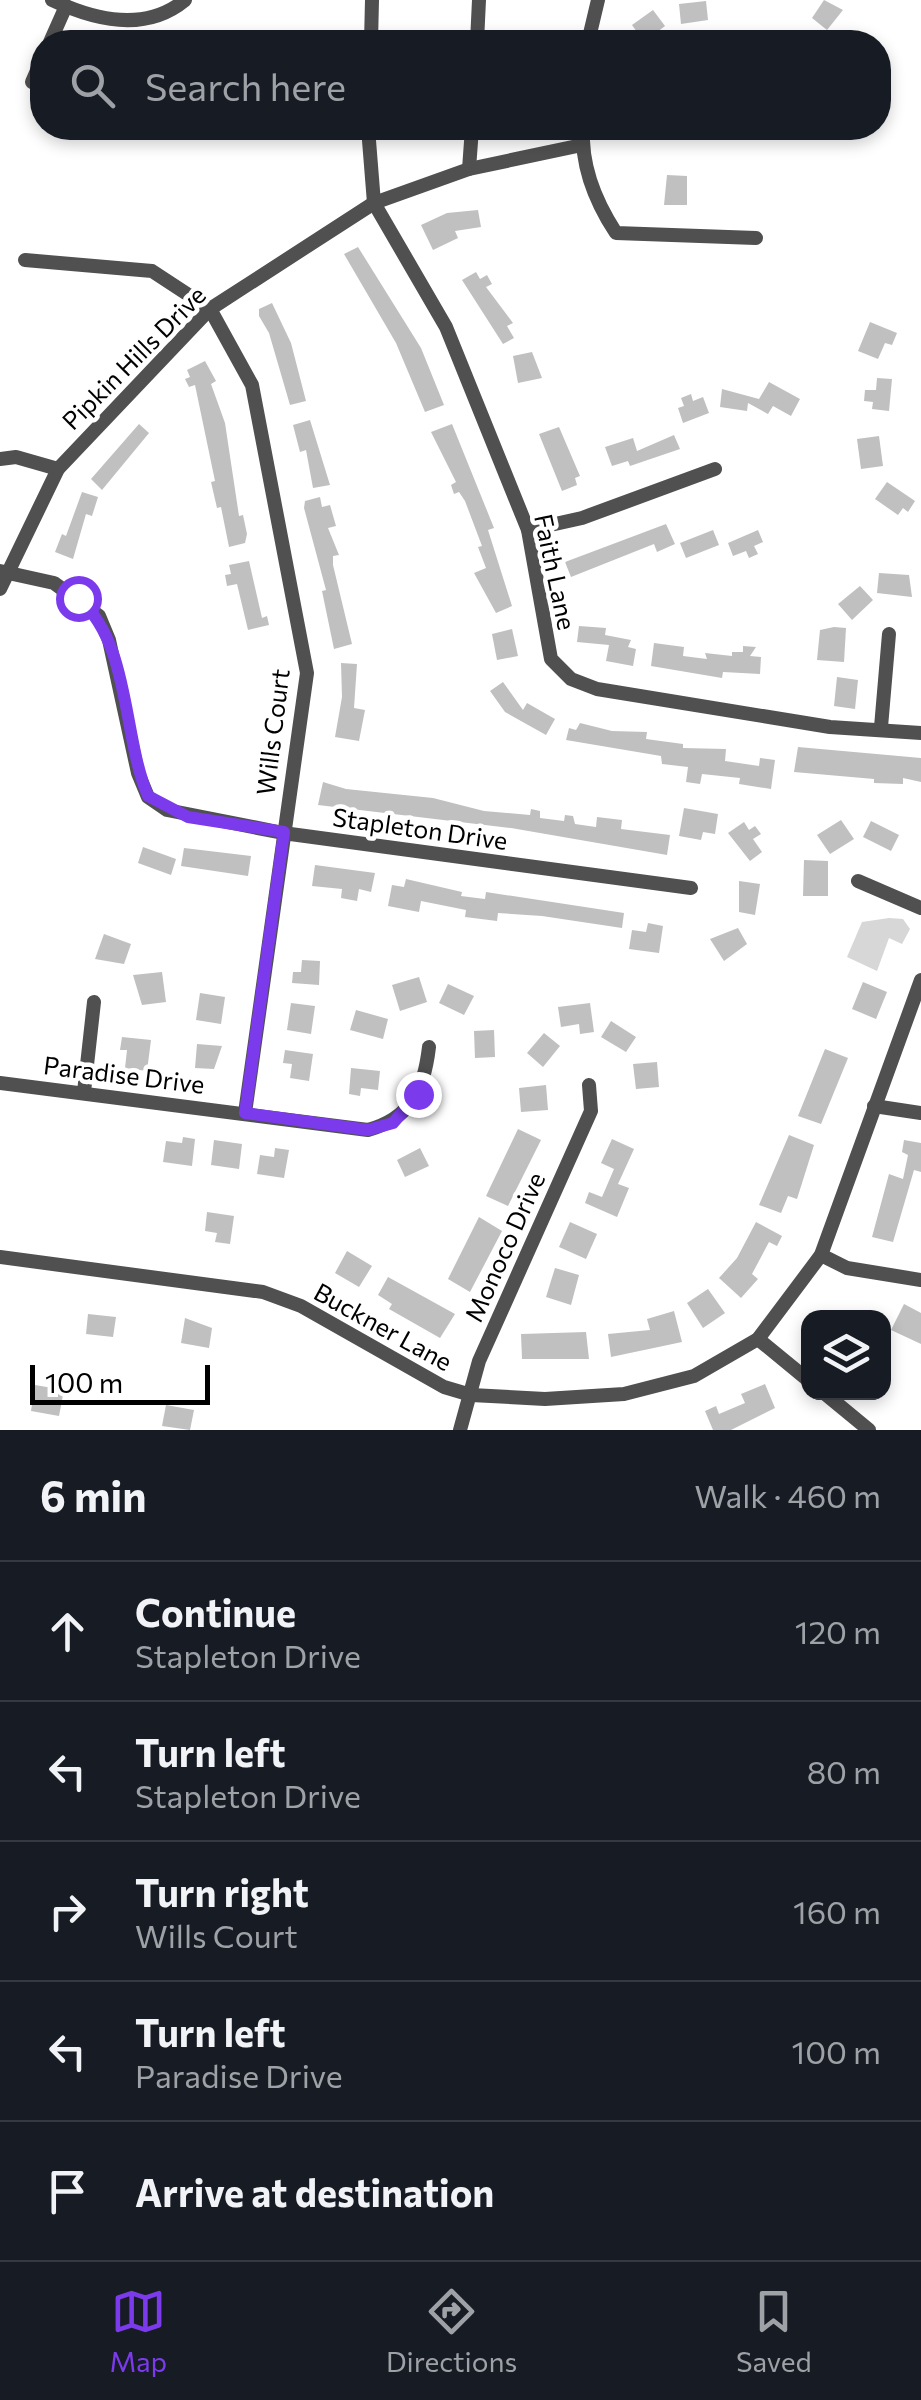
<!DOCTYPE html>
<html lang="en">
<head>
<meta charset="utf-8">
<style>
	body { margin:0; font-family:Commissioner,sans-serif; background:#20242c; color:#f1f3f6 }
	.controls { position:absolute; right:30px; bottom:30px; display:grid; overflow:hidden; border-radius:20px; box-shadow:0 5px 15px #0003 }
	.controls button { width:90px; height:90px; display:grid; place-items:center; padding:0; border:0; border-bottom:2px solid #363941; background:#171b24; color:#f1f3f6; font:50px sans-serif }
	.scale { position:absolute; left:30px; bottom:25px; width:180px; box-sizing:border-box; padding-left:10px; border:5px solid #000; border-top:0; font-size:28px; line-height:35px; white-space:nowrap; color:#000; -webkit-text-stroke:8px #fff; paint-order:stroke }
	.stop { position:absolute; width:30px; height:30px; margin:-22px; border:8px solid #7c3aed; border-radius:50%; background:#fff }
	.stop.end { background:#7c3aed; border-color:#fff; box-shadow:0 2px 10px #0008 }
	.list { margin:0; padding:0; list-style:none }
	h2 { display:flex; justify-content:space-between; align-items:center; height:130px; margin:0; padding:0 40px; font-size:42px }
	h2 small { font-size:32px; font-weight:400; color:#9ea1a6 }
	.list li { display:grid; grid-template-columns:65px 1fr auto; gap:30px; align-items:center; box-sizing:border-box; height:140px; padding:0 40px; border-top:2px solid #363941 }
	.list b { display:block; font-size:38px; white-space:nowrap }
	.list p { margin:0; font-size:32px; white-space:nowrap; color:#9ea1a6 }
	.list em { font-size:32px; font-style:normal; color:#9ea1a6 }
	.icon { flex:none; width:55px; height:55px; fill:none; stroke:currentColor; stroke-width:2; stroke-linecap:round; stroke-linejoin:round }
	.map { position:relative; flex:none; width:921px; height:1430px; overflow:hidden }
	.search { position:absolute; background:#171b24; box-shadow:0 5px 15px #0003; left:30px; right:30px; top:30px; height:110px; display:flex; align-items:center; gap:25px; box-sizing:border-box; padding:0 35px; border-radius:40px; color:#9ea1a6; font-size:38px }
	.sheet { height:830px; background:#171b24 }
	nav { display:flex; justify-content:space-around; align-items:center; box-sizing:border-box; height:140px; border-top:2px solid #363941; background:#171b24; font-size:28px; color:#9ea1a6 }
	nav a { display:grid; justify-items:center; gap:5px }
	nav .on { color:#7c3aed }
	.map>svg:first-child { display:block }
	.green { fill:#d7d7d7 }
	.building { fill:#c0c0c0 }
	.lines { fill:none; stroke-linecap:round; stroke-linejoin:round }
	.minor { stroke:#505050; stroke-width:14 }
	.route { stroke:#7c3aed; stroke-width:12 }
	.labels { text-anchor:middle; stroke-width:9; stroke-linejoin:round; paint-order:stroke }
	.street-label { font-size:25px; fill:#000; stroke:#fff }
</style>
</head>
<body>
<div class="map">
<svg width="921" height="1430" viewBox="0 0 921 1430">
	<rect width="100%" height="100%" fill="#fff"/>
	<!-- green -->
	<polygon class="green" points="889,918 903,919 910,929 902,944 889,938 877,971 847,957 862,922"/>
	<!-- building -->
	<g class="building">
		<polygon points="824,0 843,10 827,30 812,18"/>
		<polygon points="706,1 708,20 681,24 679,4"/>
		<polygon points="653,10 665,26 644,42 632,25"/>
		<polygon points="667,175 687,176 687,205 664,205"/>
		<polygon points="478,210 481,227 455,231 458,238 433,250 421,225 447,213"/>
		<polygon points="358,247 421,348 444,405 425,412 396,343 344,254"/>
		<polygon points="476,272 480,279 487,275 492,284 486,287 513,323 507,326 514,338 503,344 462,280"/>
		<polygon points="272,303 291,343 306,401 290,405 269,333 259,316 259,309"/>
		<polygon points="870,322 897,333 892,345 885,343 878,359 858,351"/>
		<polygon points="532,352 542,378 518,383 513,356"/>
		<polygon points="205,361 216,381 211,384 225,423 239,516 243,515 247,534 245,543 229,547 221,507 217,508 211,482 215,481 195,385 189,387 185,379 190,377 187,370"/>
		<polygon points="877,378 892,379 889,411 872,409 873,402 864,401 865,390 876,390"/>
		<polygon points="769,382 800,399 791,416 773,406 768,414 748,403 747,411 720,407 722,389 759,399"/>
		<polygon points="691,394 693,401 703,397 709,413 683,423 678,408 684,406 681,398"/>
		<polygon points="310,420 330,485 313,488 306,450 300,452 293,425"/>
		<polygon points="139,424 149,433 102,490 91,479"/>
		<polygon points="452,424 494,528 488,530 512,606 496,613 474,573 486,568 478,547 482,546 465,501 459,492 454,494 451,485 456,482 431,432"/>
		<polygon points="559,427 580,476 575,478 577,485 562,491 539,434"/>
		<polygon points="674,435 680,449 630,466 628,461 612,466 605,447 633,438 637,451"/>
		<polygon points="879,436 883,466 861,469 857,439"/>
		<polygon points="887,482 915,501 908,512 903,508 898,515 875,499"/>
		<polygon points="82,492 98,497 92,516 86,514 73,559 55,552 62,534 66,536"/>
		<polygon points="320,497 322,507 330,505 336,526 328,528 339,555 333,556 333,565 352,644 334,649 322,591 326,590 304,508 305,501"/>
		<polygon points="666,524 675,544 657,552 654,544 571,577 565,562"/>
		<polygon points="713,530 719,545 686,558 680,543"/>
		<polygon points="758,530 763,542 754,546 758,554 749,558 746,551 733,556 728,543"/>
		<polygon points="249,561 262,618 267,616 269,625 248,630 237,584 227,586 225,575 231,574 229,565"/>
		<polygon points="879,573 909,575 912,597 877,593"/>
		<polygon points="860,586 873,600 852,620 838,604"/>
		<polygon points="579,626 606,628 605,635 631,640 628,647 636,649 633,666 606,661 609,645 577,642"/>
		<polygon points="834,627 846,628 844,662 817,660 820,630"/>
		<polygon points="512,629 518,656 497,660 492,634"/>
		<polygon points="654,643 684,647 683,656 707,659 705,653 732,656 732,652 743,652 743,646 756,647 750,656 761,657 760,674 723,672 722,678 651,666"/>
		<polygon points="341,663 357,664 354,708 365,710 359,741 335,737 342,697"/>
		<polygon points="837,677 858,680 855,709 834,706"/>
		<polygon points="503,682 523,710 527,703 555,719 546,735 505,712 490,691"/>
		<polygon points="580,723 612,731 647,732 646,739 683,744 683,748 726,749 725,761 759,766 760,758 775,760 771,789 739,784 740,778 702,774 700,784 686,782 688,767 662,764 661,756 566,740 569,728 576,730"/>
		<polygon points="798,747 921,758 921,782 903,778 903,784 874,783 874,779 794,772"/>
		<polygon points="323,782 346,789 433,798 484,811 530,815 531,809 540,811 540,818 564,821 565,815 573,816 575,824 596,827 597,817 622,820 621,829 670,835 667,855 511,828 318,805"/>
		<polygon points="684,808 718,814 715,834 703,832 701,840 679,836"/>
		<polygon points="841,820 854,839 830,854 817,835"/>
		<polygon points="871,821 899,835 891,851 863,837"/>
		<polygon points="744,822 749,830 755,826 761,834 753,839 762,852 750,861 728,833"/>
		<polygon points="143,847 176,859 171,875 138,863"/>
		<polygon points="184,848 251,856 248,876 181,866"/>
		<polygon points="804,860 828,861 828,896 803,896"/>
		<polygon points="315,865 375,873 371,892 359,889 357,901 341,898 342,889 312,886"/>
		<polygon points="406,879 462,892 461,896 485,899 486,892 624,913 622,928 542,916 498,913 497,921 465,917 466,910 421,901 419,912 388,906 392,885 404,887"/>
		<polygon points="739,881 760,884 755,915 739,912"/>
		<polygon points="648,923 663,926 659,953 629,949 632,930 646,932"/>
		<polygon points="738,928 747,944 724,961 710,939"/>
		<polygon points="104,934 131,944 124,964 95,959"/>
		<polygon points="302,960 320,961 319,985 292,983 293,972 301,972"/>
		<polygon points="162,972 166,1002 142,1005 133,975"/>
		<polygon points="419,977 427,1002 400,1011 392,985"/>
		<polygon points="863,982 887,992 876,1019 852,1009"/>
		<polygon points="448,984 474,996 464,1015 439,1003"/>
		<polygon points="200,993 225,997 221,1024 196,1020"/>
		<polygon points="291,1003 315,1006 311,1034 287,1030"/>
		<polygon points="590,1003 594,1032 580,1034 579,1024 561,1027 558,1007"/>
		<polygon points="356,1010 388,1019 383,1039 350,1030"/>
		<polygon points="611,1021 636,1037 626,1052 601,1037"/>
		<polygon points="494,1030 495,1057 475,1058 474,1031"/>
		<polygon points="544,1033 560,1046 543,1067 527,1053"/>
		<polygon points="122,1037 151,1040 147,1071 125,1068 127,1050 120,1050"/>
		<polygon points="197,1044 222,1046 214,1069 195,1068"/>
		<polygon points="825,1049 848,1058 821,1124 798,1116"/>
		<polygon points="285,1050 313,1054 309,1081 290,1078 292,1064 283,1063"/>
		<polygon points="657,1062 659,1087 636,1089 633,1064"/>
		<polygon points="351,1068 380,1071 378,1090 361,1088 360,1096 349,1094"/>
		<polygon points="546,1085 548,1110 521,1112 519,1088"/>
		<polygon points="518,1129 541,1140 508,1206 486,1196"/>
		<polygon points="789,1135 814,1145 797,1199 788,1196 781,1213 759,1205"/>
		<polygon points="183,1137 195,1139 192,1166 163,1162 166,1141 182,1143"/>
		<polygon points="612,1139 634,1149 618,1184 629,1188 617,1217 585,1203 589,1192 602,1197 614,1169 601,1163"/>
		<polygon points="214,1140 242,1144 239,1169 211,1165"/>
		<polygon points="904,1140 921,1143 921,1172 914,1170 893,1242 872,1237 889,1174 903,1179 908,1155 902,1152"/>
		<polygon points="275,1148 289,1150 284,1178 257,1174 260,1155 274,1157"/>
		<polygon points="420,1148 429,1166 405,1177 397,1160"/>
		<polygon points="207,1212 234,1216 230,1244 215,1242 217,1233 205,1231"/>
		<polygon points="479,1217 502,1231 470,1292 448,1279"/>
		<polygon points="570,1222 597,1234 586,1259 559,1247"/>
		<polygon points="756,1222 782,1236 777,1246 769,1242 752,1274 758,1279 741,1298 719,1278 737,1258"/>
		<polygon points="347,1251 372,1266 359,1287 335,1273"/>
		<polygon points="555,1268 579,1275 571,1305 546,1297"/>
		<polygon points="388,1277 455,1314 440,1338 389,1309 392,1304 378,1295"/>
		<polygon points="708,1289 725,1313 703,1328 687,1303"/>
		<polygon points="904,1304 921,1313 921,1344 891,1330"/>
		<polygon points="674,1311 682,1342 611,1357 608,1334 650,1330 647,1319"/>
		<polygon points="88,1314 116,1317 113,1337 86,1334"/>
		<polygon points="185,1318 212,1328 209,1348 181,1343"/>
		<polygon points="586,1332 589,1359 522,1359 521,1334"/>
		<polygon points="765,1384 775,1408 731,1430 713,1430 705,1411 716,1406 719,1414 745,1403 741,1394"/>
		<polygon points="35,1385 64,1390 59,1416 31,1411"/>
		<polygon points="166,1405 194,1410 190,1430 162,1426"/>
	</g>
	<g class="lines">
		<!-- minor -->
		<g class="minor">
			<path d="M 52,0 C 94,20 145,33 185,0"/>
			<polyline points="50,42 66,6"/>
			<polyline points="371,42 372,0"/>
			<polyline points="477,42 479,0"/>
			<polyline points="588,42 598,0"/>
			<polyline points="32,82 42,59"/>
			<polyline points="368,128 374,203 446,327 528,530 551,659 571,679 597,689 830,727 921,733"/>
			<path d="M 583,128 C 581,166 595,201 616,233 L 756,238"/>
			<polyline points="469,169 472,128"/>
			<polyline points="25,260 152,271 210,309 252,385 307,673 245,1113"/>
			<polyline points="0,459 16,457 58,469"/>
			<polyline points="528,530 582,518 715,469"/>
			<polyline points="0,571 54,583 99,616 109,640 138,773 148,797 167,810 283,833 691,888"/>
			<polyline points="0,589 58,469 210,309 374,203 469,169 582,145"/>
			<polyline points="881,727 889,634"/>
			<polyline points="858,881 921,908"/>
			<path d="M 0,1083 L 368,1130 C 411,1118 424,1090 429,1047"/>
			<polyline points="84,1092 94,1002"/>
			<polyline points="874,1106 921,1113"/>
			<polyline points="821,1255 847,1268 921,1280"/>
			<polyline points="0,1257 263,1292 301,1306 444,1387 471,1395 545,1399 624,1394 694,1376 758,1339 821,1255 921,980"/>
			<polyline points="758,1339 808,1380"/>
			<polyline points="823,1392 869,1430"/>
			<polyline points="460,1430 479,1361 591,1111 589,1085"/>
		</g>
	</g>
	<g class="lines">
		<!-- route -->
		<path class="route" d="M 78,598 C 131,644 122,734 148,796 L 188,817 L 284,832 L 245,1113 L 368,1130 L 393,1123 L 418,1094"/>
	</g>
	<g class="labels">
		<!-- street labels -->
		<g class="street-label">
			<text transform="translate(134 358) rotate(-45)" y="9">Pipkin Hills Drive</text>
			<text transform="translate(555 572) rotate(78)" y="9">Faith Lane</text>
			<text transform="translate(273 732) rotate(-83)" y="9">Wills Court</text>
			<text transform="translate(420 829) rotate(8)" y="9">Stapleton Drive</text>
			<text transform="translate(124 1075) rotate(7)" y="9">Paradise Drive</text>
			<text transform="translate(505 1247) rotate(-66)" y="9">Monoco Drive</text>
			<text transform="translate(383 1327) rotate(29)" y="9">Buckner Lane</text>
		</g>
	</g>
</svg>
<div class="controls">
<button><svg class="icon" aria-label="layers" viewBox="0 0 24 24"><path d="M12 4l9 5-9 5-9-5zM3 14l9 5 9-5"/></svg></button>
</div>
<div class="scale">100 m</div>
<div class="stop" style="left:78px;top:598px"></div>
<div class="stop end" style="left:418px;top:1094px"></div>
<div class="search"><svg class="icon" aria-label="search" viewBox="0 0 24 24"><circle cx="10" cy="10" r="6"/><path d="M15 15l6 6"/></svg>Search here</div>
</div>
<section class="sheet">
<h2>6 min<small>Walk · 460 m</small></h2>
<ul class="list">
<li><svg class="icon" aria-label="ahead" viewBox="0 0 24 24"><path d="M12 20V5M6 11l6-6 6 6"/></svg><div><b>Continue</b><p>Stapleton Drive</p></div><em>120 m</em></li>
<li><svg class="icon" aria-label="left" viewBox="0 0 24 24"><path d="M17 20v-9H6M10 6l-5 5 5 5"/></svg><div><b>Turn left</b><p>Stapleton Drive</p></div><em>80 m</em></li>
<li><svg class="icon" aria-label="right" viewBox="0 0 24 24"><path d="M7 20v-9h11M14 6l5 5-5 5"/></svg><div><b>Turn right</b><p>Wills Court</p></div><em>160 m</em></li>
<li><svg class="icon" aria-label="left" viewBox="0 0 24 24"><path d="M17 20v-9H6M10 6l-5 5 5 5"/></svg><div><b>Turn left</b><p>Paradise Drive</p></div><em>100 m</em></li>
<li><svg class="icon" aria-label="arrive" viewBox="0 0 24 24"><path d="M6 21V4h12l-3 4 3 4H6"/></svg><div><b>Arrive at destination</b></div></li>
</ul>
</section>
<nav>
<a class="on"><svg class="icon" aria-label="map" viewBox="0 0 24 24"><path d="M3 6l6-2 6 2 6-2v14l-6 2-6-2-6 2zM9 4v14M15 6v14"/></svg>Map</a>
<a><svg class="icon" aria-label="directions" viewBox="0 0 24 24"><path d="M12 3l9 9-9 9-9-9zM9 14v-3h6M13 9l2 2-2 2"/></svg>Directions</a>
<a><svg class="icon" aria-label="saved" viewBox="0 0 24 24"><path d="M7 4h10v16l-5-4-5 4z"/></svg>Saved</a>
</nav>
</body>
</html>
